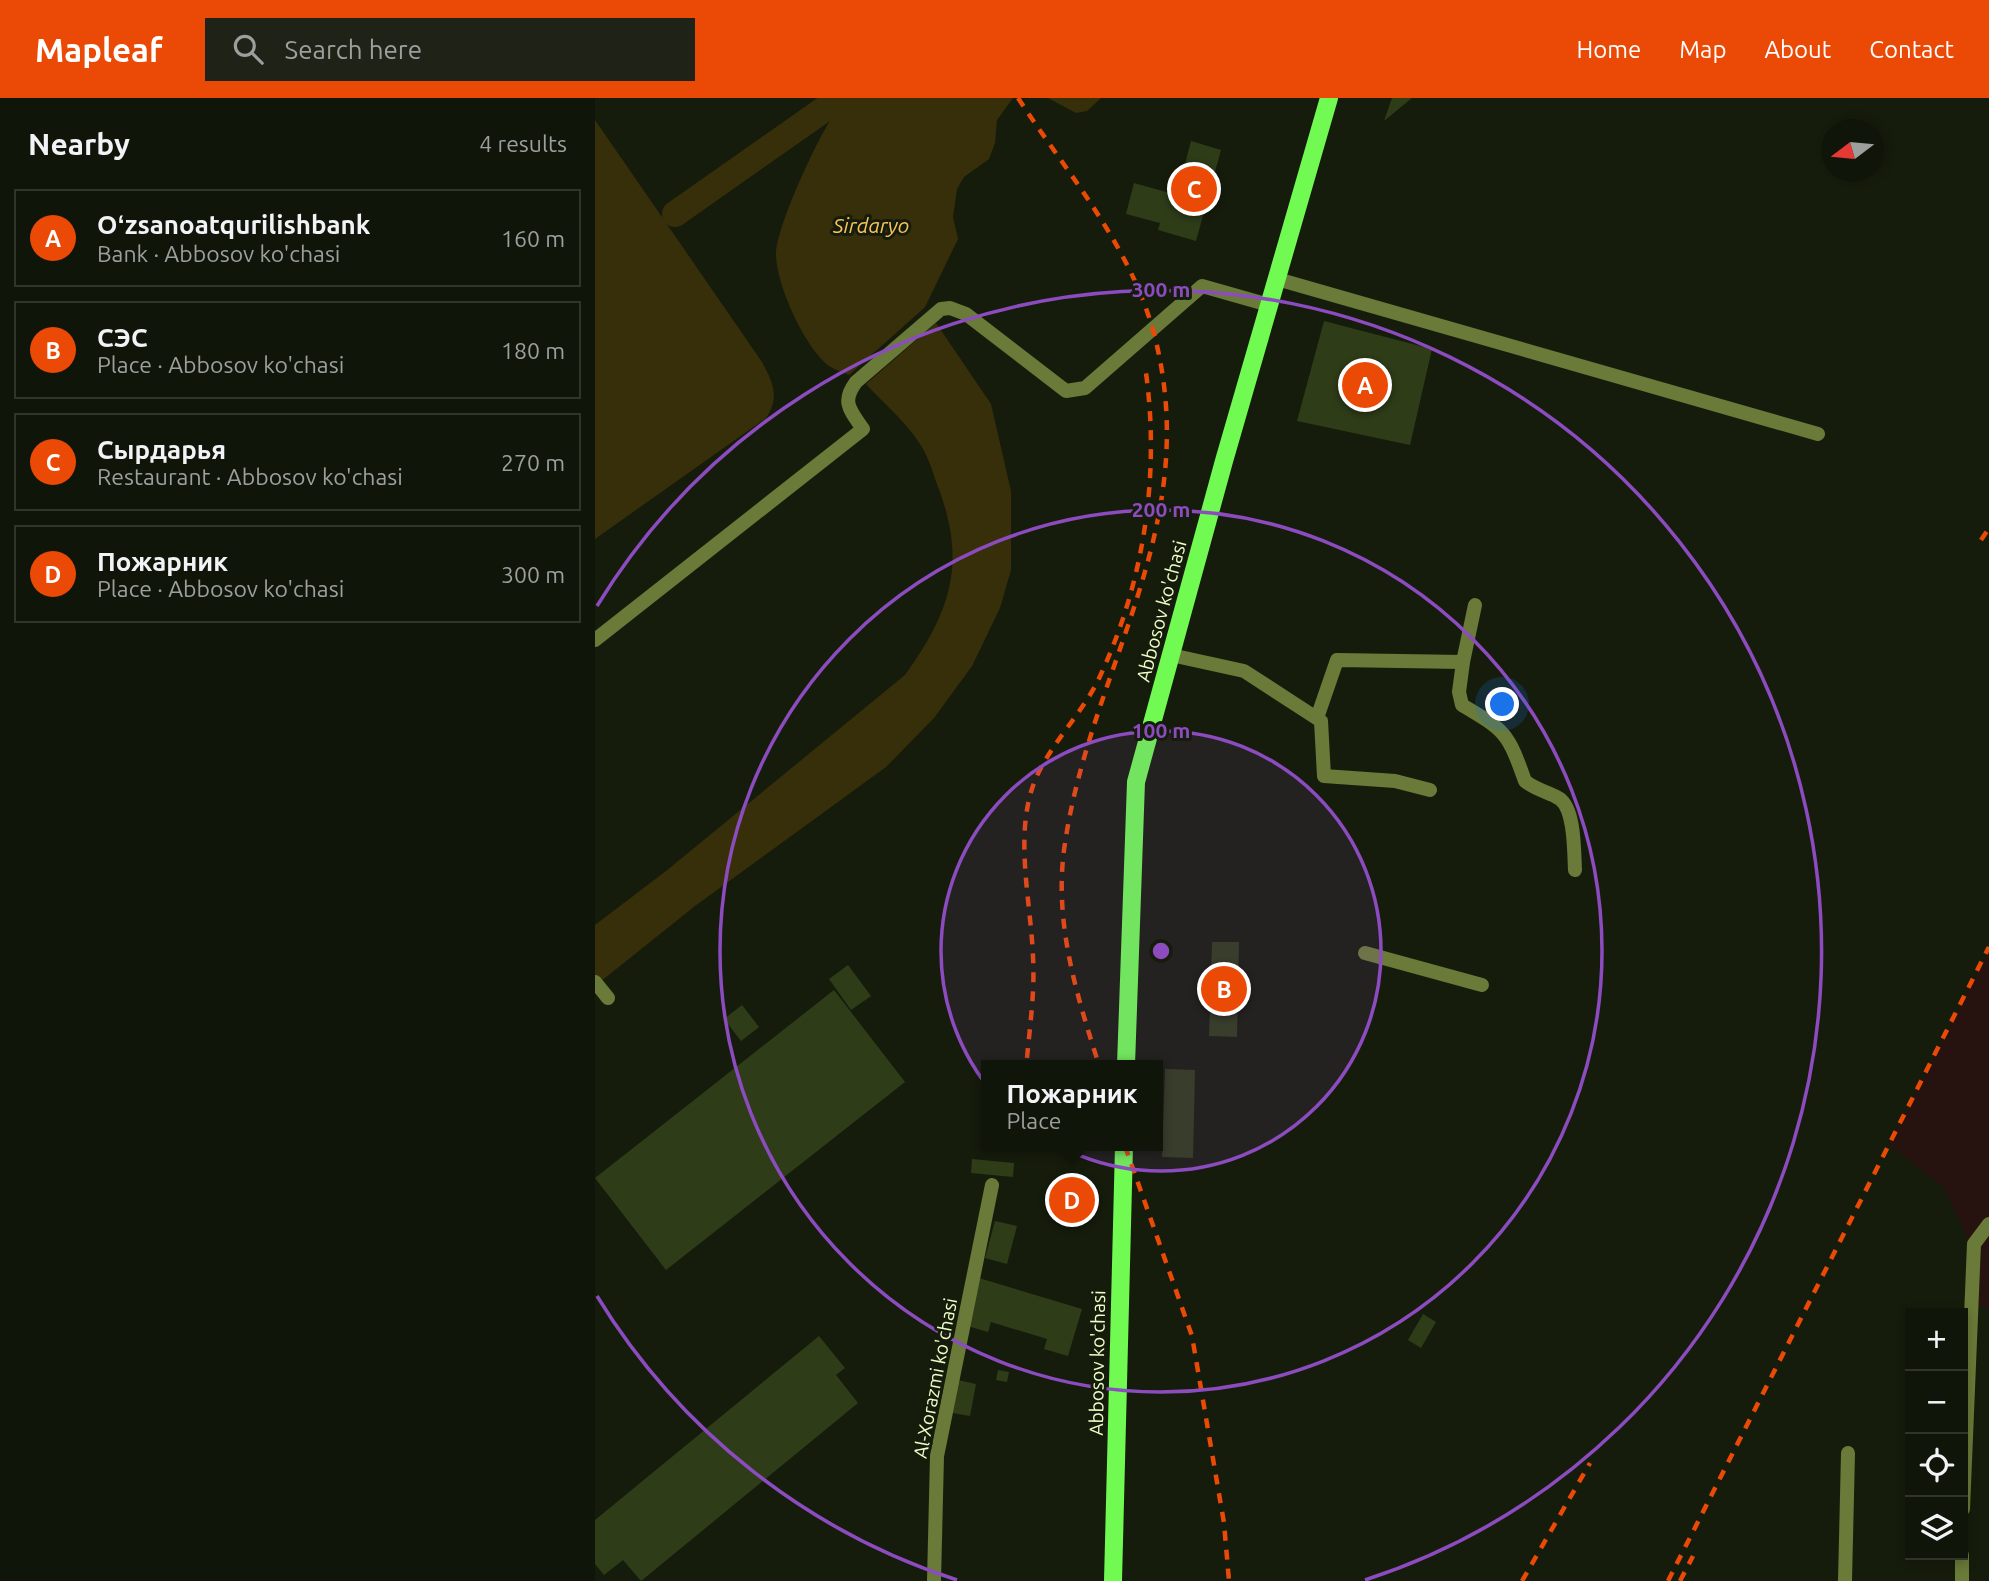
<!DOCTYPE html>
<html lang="en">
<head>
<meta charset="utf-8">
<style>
	body { margin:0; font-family:Ubuntu,sans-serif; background:#1e2217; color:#f1f3f6 }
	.controls { position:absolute; right:21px; bottom:21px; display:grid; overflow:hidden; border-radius:0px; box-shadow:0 4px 10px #0003 }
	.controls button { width:63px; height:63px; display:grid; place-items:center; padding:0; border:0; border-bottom:2px solid #30342a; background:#101509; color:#f1f3f6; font:35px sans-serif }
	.compass { position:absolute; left:1226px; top:21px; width:63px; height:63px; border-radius:50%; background:#101509; box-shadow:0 4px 10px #0003; rotate:254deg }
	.you { position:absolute; left:908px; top:607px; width:24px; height:24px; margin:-18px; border:5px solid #fff; border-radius:50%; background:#1a73e8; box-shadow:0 0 0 10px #1a73e833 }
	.badge { display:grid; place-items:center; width:46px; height:46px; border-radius:50%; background:#eb4a06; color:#fff; font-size:23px; font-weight:700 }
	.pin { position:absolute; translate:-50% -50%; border:4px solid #fff; box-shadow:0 2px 7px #0006 }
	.popup { position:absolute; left:386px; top:962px; width:182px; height:91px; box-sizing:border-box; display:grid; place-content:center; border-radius:0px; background:#101509; filter:drop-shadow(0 2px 5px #0005); font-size:23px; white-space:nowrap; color:#9c9f9c }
	.popup b { font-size:26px; color:#f1f3f6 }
	.popup::after { content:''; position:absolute; left:50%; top:100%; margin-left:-14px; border:14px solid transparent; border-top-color:#101509 }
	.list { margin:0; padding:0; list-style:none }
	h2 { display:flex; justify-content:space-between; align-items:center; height:91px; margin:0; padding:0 28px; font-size:30px }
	h2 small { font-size:23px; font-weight:400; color:#9c9f9c }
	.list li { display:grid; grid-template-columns:46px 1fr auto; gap:21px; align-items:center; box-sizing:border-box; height:98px; margin:0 14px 14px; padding:0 14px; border:2px solid #30342a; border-radius:0px }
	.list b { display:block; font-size:26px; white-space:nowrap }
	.list p { margin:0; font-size:23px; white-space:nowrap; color:#9c9f9c }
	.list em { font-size:23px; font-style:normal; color:#9c9f9c }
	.icon { flex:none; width:38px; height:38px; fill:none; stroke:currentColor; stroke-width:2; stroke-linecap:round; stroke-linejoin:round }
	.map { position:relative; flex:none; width:1394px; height:1483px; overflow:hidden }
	header { display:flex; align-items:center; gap:42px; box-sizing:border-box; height:98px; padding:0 35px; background:#eb4a06; color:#fff }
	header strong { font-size:33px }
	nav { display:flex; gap:38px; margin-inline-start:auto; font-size:24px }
	.search { width:490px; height:63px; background:#1e2217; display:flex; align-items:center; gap:18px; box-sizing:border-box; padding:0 24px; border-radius:0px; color:#9c9f9c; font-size:26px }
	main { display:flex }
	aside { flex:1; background:#101509 }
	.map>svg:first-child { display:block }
	.green { fill:#26130f }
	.water { fill:#372f0a }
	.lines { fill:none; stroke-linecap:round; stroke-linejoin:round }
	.river { stroke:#372f0a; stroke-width:26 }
	.building { fill:#2e3c18 }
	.minor { stroke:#6a7a38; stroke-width:14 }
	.primary { stroke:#70fa52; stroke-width:18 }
	.rail { stroke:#eb4a06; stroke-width:4.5; stroke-dasharray:10 9; stroke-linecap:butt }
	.ring { fill:none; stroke:#8c4cc0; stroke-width:3.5 }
	.labels { text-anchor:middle; stroke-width:6; stroke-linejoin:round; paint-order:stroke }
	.street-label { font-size:19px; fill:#edfec8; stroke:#161c0c }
	.water-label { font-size:21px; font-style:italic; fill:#fac359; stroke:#161c0c }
	.centre { fill:#8c4cc0; stroke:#161c0c; stroke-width:3.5 }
	.ring-label { font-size:21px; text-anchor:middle; font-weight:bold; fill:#8c4cc0; stroke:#161c0c; stroke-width:6; stroke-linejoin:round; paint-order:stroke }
</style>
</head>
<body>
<header>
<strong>Mapleaf</strong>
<div class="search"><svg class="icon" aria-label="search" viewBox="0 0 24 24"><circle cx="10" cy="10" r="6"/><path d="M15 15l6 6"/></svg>Search here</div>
<nav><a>Home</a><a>Map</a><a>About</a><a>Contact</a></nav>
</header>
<main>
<aside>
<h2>Nearby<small>4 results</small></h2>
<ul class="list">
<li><span class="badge">A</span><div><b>Oʻzsanoatqurilishbank</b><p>Bank · Abbosov ko'chasi</p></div><em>160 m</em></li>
<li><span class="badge">B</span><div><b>СЭС</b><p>Place · Abbosov ko'chasi</p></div><em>180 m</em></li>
<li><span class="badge">C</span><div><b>Сырдарья</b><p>Restaurant · Abbosov ko'chasi</p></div><em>270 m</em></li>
<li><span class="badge">D</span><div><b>Пожарник</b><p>Place · Abbosov ko'chasi</p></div><em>300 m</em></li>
</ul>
</aside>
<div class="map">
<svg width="1394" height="1483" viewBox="0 0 1394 1483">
	<rect width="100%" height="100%" fill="#161c0c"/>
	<!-- green -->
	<polygon class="green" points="1394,852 1394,1211 1375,1203 1379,1154 1349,1090 1294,1046"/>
	<!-- water -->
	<g class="water">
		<path d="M 258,0 L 418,0 L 402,22 L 400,45 L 394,61 L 369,79 L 362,91 L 358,119 L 363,141 L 330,209 L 254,277 C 248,274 240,272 234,268 C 210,250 182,188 181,158 C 180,132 220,46 235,23 C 241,15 251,7 258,0 Z"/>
		<polygon points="453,0 506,0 492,13 481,15"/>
		<path d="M 0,22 L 167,264 C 178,285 185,299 171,320 L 0,441 Z"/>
		<path d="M 341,225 L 396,306 L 416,393 L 416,472 L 405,510 L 377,568 L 339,620 L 291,669 L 100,808 L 0,888 L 0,827 L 71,773 L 310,577 C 357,512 372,463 342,386 C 338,375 334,361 328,351 C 315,327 289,306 271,286 Z"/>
	</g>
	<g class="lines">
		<!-- river -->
		<polyline class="river" points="80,116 245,0"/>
	</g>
	<!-- building -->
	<g class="building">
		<polygon points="797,0 817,0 789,23"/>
		<polygon points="596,43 626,52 601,143 563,132 565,125 531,116 539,85 582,97"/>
		<polygon points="729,223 837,251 815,347 702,323"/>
		<polygon points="617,844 644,844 642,939 614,938"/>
		<polygon points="253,867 276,898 256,912 234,881"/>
		<polygon points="239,892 310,984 71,1172 0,1080"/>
		<polygon points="147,907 164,929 146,943 129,921"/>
		<polygon points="570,971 600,972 598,1060 567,1059"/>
		<polygon points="377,1061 419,1065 418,1079 376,1075"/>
		<polygon points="400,1123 422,1128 412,1166 390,1160"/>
		<polygon points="384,1180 487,1211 473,1258 449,1251 452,1241 396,1224 393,1234 369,1227"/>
		<polygon points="828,1216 841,1224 826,1250 813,1242"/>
		<polygon points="224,1238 250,1270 241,1277 263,1305 46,1483 28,1462 9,1477 0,1466 0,1422"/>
		<polygon points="403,1272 414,1274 412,1284 401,1282"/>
		<polygon points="358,1281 381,1286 375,1318 352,1314"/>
	</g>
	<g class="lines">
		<!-- minor -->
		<g class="minor">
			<polyline points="682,181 1223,336"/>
			<path d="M 0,542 L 268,331 C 255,312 246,304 261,284 L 346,211 L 355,210 L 371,216 L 471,293 L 490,290 L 607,188 L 674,207"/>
			<polyline points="576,557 649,573 726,623 729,678 800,683 835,692"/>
			<path d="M 868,564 L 864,594 L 867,607 C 911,633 913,635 930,683 C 940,692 955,694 965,701 C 980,712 979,755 980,772"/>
			<polyline points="722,620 742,562 868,564 880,507"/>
			<polyline points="770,855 887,887"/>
			<polyline points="0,884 13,900"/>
			<polyline points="1368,1411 1379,1146 1394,1126"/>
			<polyline points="339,1483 342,1358 397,1087"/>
			<polyline points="1250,1483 1253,1355"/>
			<polyline points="1367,1483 1367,1457"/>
		</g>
		<!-- primary -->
		<g class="primary">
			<polyline points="531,967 541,684 629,363 734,0"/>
			<polyline points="518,1483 529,1048"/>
		</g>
		<!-- rail -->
		<g class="rail">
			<path d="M 423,0 C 472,75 533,144 558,232 C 611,426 497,565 470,745 C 458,822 481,895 504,967"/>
			<polyline points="1386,442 1394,430"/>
			<path d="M 432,960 C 435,927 440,893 438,859 C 436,804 419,738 439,685 C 454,646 489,615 506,576 C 549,483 565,377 551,275"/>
			<polyline points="530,1048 597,1238 629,1425 634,1483"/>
			<polyline points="927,1483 995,1365"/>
			<polyline points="1073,1483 1394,849"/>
			<polyline points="1085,1483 1098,1458"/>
		</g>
	</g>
	<!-- distance rings -->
	<circle cx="566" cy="853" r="220" fill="#8c4cc0" fill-opacity=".12"/>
	<g class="ring">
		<circle cx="566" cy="853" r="220"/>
		<circle cx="566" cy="853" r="441"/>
		<path d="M362 1482A661 661 0 0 1 2 1198M2 508A661 661 0 1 1 770 1482"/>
	</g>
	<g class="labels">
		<!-- street labels -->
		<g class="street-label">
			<text transform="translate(566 513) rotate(-75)" y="7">Abbosov ko'chasi</text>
			<text transform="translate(502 1265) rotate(-89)" y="7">Abbosov ko'chasi</text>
			<text transform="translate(340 1280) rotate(-79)" y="7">Al-Xorazmi ko'chasi</text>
		</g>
		<!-- water labels -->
		<g class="water-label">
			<text x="276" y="135">Sirdaryo</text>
		</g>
	</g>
	<circle cx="566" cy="853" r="10" class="centre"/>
	<g class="ring-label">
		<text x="566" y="199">300 m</text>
		<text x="566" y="419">200 m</text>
		<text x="566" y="640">100 m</text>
	</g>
</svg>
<div class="controls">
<button>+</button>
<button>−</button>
<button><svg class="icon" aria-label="locate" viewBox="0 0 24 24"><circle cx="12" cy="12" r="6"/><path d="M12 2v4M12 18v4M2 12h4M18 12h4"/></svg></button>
<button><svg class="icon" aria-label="layers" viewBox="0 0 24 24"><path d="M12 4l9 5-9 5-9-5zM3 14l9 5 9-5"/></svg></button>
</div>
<svg class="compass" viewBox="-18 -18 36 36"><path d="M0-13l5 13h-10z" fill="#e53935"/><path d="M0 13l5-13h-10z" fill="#9c9f9c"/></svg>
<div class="you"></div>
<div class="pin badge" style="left:770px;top:287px">A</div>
<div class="pin badge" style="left:629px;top:891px">B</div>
<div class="pin badge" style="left:599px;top:91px">C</div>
<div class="pin badge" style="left:477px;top:1102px">D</div>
<div class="popup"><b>Пожарник</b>Place</div>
</div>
</main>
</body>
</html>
